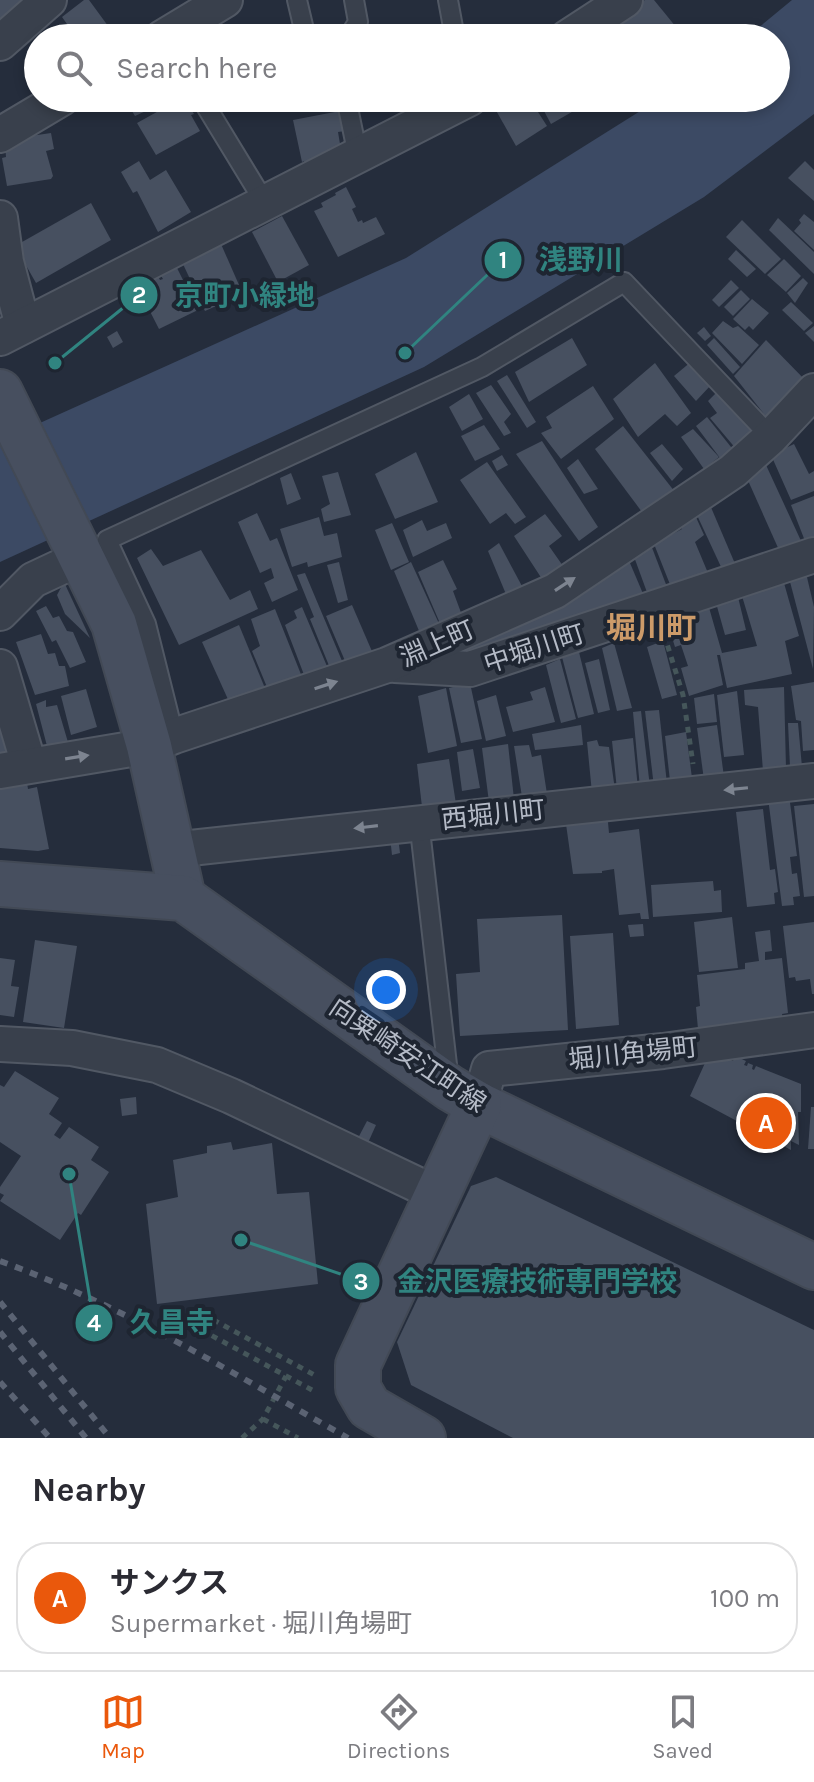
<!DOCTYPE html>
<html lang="en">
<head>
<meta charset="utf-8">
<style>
	body { margin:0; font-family:Karla,"Noto Sans JP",sans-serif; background:#f2f2f3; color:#2b2b33 }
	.you { position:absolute; left:386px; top:990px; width:28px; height:28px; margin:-20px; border:6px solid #fff; border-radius:50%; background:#1a73e8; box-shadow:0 0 0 12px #1a73e833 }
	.badge { display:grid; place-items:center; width:52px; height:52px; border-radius:50%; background:#ea580c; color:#fff; font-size:26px; font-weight:700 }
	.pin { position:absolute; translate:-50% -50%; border:4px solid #fff; box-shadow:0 2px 8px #0006 }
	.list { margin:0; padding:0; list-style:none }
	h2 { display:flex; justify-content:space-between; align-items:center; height:104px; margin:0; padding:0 32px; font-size:34px }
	h2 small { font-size:26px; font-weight:400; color:#7c7c81 }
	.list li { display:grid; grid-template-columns:52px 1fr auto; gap:24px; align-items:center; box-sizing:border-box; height:112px; margin:0 16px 16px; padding:0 16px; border:2px solid #e1e1e2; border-radius:32px }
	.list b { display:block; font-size:30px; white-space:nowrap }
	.list p { margin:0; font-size:26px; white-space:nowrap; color:#7c7c81 }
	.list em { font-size:26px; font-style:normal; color:#7c7c81 }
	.icon { flex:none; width:44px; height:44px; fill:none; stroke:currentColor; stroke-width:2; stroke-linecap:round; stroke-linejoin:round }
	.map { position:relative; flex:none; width:814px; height:1438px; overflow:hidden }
	.search { position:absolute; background:#fff; box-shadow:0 4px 12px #0003; left:24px; right:24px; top:24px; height:88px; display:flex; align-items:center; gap:20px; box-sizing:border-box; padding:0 28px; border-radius:44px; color:#7c7c81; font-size:30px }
	.sheet { height:232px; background:#fff }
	nav { display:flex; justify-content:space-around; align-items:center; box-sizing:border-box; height:112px; border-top:2px solid #e1e1e2; background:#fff; font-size:22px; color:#7c7c81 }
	nav a { display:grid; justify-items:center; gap:4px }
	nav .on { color:#ea580c }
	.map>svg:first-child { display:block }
	.water { fill:#3c4a64 }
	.building { fill:#475060 }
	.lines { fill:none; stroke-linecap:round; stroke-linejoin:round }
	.lane-casing { stroke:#515864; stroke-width:22 }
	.street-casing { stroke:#515864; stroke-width:38 }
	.secondary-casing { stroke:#424955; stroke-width:48 }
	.path { stroke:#45565a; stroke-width:5; stroke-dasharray:6 6; stroke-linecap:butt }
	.lane { stroke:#39404c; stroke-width:18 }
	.street { stroke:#39404c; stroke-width:34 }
	.secondary { stroke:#474f5f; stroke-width:44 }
	.rail { stroke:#5b6373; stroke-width:6; stroke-dasharray:8 8; stroke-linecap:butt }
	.oneway { fill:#7d8490 }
	.labels { text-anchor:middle; stroke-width:8; stroke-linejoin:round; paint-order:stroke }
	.street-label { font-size:26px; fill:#b5bbc7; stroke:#1e2531 }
	.quarter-label { font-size:30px; font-weight:bold; fill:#cd9b69; stroke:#1e2531 }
	.leader { fill:none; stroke:#308480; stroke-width:3 }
	.callout-dot { fill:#308480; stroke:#1e2531; stroke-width:3 }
	.mark-label { font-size:24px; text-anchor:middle; font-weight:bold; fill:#fff }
	.callout-label { font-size:28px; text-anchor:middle; font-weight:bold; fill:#308480; stroke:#1e2531; stroke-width:8; stroke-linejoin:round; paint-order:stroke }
</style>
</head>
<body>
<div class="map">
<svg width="814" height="1438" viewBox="0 0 814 1438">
	<rect width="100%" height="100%" fill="#252d3c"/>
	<!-- water -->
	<polygon class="water" points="792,0 814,0 814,114 704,197 424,367 0,562 0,441 406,258 661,98 776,98 776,38 746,38"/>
	<!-- building -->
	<g class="building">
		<polygon points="0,0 27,0 0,35"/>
		<polygon points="84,0 89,0 111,30 105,34 108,38 77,38 62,17"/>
		<polygon points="645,0 654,0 685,38 616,38 607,23"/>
		<polygon points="124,98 174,98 135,116"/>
		<polygon points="182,98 184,98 194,114 191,115 200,131 156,155 137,123"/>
		<polygon points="489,98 529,98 547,126 516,146"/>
		<polygon points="537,98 579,98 584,105 551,124"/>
		<polygon points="340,111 345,131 338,132 341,150 305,166 304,161 302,162 293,120"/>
		<polygon points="51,133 54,149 46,151 53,176 51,179 7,186 2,158 6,157 5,145 10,139"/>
		<polygon points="139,161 150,180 166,170 191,212 158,232 137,191 133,193 121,172"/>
		<polygon points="805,161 814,170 814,201 788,178"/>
		<polygon points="346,187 356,207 352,209 358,222 362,220 363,223 376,217 385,234 338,257 314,211 323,207 321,203 336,195 335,193"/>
		<polygon points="91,203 111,240 36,283 15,246"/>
		<polygon points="804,214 814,222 814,250 794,231 801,223 799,220"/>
		<polygon points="282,216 309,265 278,282 252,232"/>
		<polygon points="778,218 814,252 814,274 769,230"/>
		<polygon points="742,220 781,259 765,274 726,237"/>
		<polygon points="221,244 243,294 205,311 182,262"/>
		<polygon points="736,250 756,269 747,277 728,259"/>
		<polygon points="784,259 801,276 786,292 767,275"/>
		<polygon points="176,266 198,310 159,329 136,284 157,274 160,280 163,279 160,274"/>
		<polygon points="803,278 808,283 795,303 787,293"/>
		<polygon points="731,280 739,288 719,307 712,300"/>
		<polygon points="741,290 750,299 733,316 724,307"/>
		<polygon points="752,299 769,313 753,330 749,326 745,330 733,319"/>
		<polygon points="791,302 813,323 804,331 782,310"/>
		<polygon points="723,321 733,328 738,326 759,345 742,364 712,333"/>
		<polygon points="814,326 814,342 805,333"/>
		<polygon points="704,327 711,336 705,341 697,333"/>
		<polygon points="117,331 123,342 113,348 107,337"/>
		<polygon points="572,338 587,365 529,402 515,372"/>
		<polygon points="714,338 740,367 733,374 707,345"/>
		<polygon points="766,340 809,384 771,423 734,376"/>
		<polygon points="692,361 711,385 696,401 674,376"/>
		<polygon points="655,363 691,413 677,426 665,414 638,437 613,399"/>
		<polygon points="507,375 536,422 527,428 497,381"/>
		<polygon points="491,385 511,414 504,422 511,433 504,436 476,393"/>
		<polygon points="593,386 614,419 561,459 541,433 552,428 546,417"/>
		<polygon points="717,392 756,435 737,450 710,418 717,413 708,401"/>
		<polygon points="469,394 483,419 462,431 449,407"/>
		<polygon points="707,417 735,452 723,462 696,426"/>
		<polygon points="484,425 500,449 475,461 461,436"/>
		<polygon points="623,426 675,492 645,516 595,449"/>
		<polygon points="693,429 719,457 704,469 681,437"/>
		<polygon points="542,441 598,527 579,541 516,454"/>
		<polygon points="662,444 683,469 672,481 650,453"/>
		<polygon points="794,444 809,474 814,471 814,491 791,500 771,455"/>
		<polygon points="416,452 438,502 395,519 375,474"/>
		<polygon points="502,455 508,465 497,471 492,461"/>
		<polygon points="578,459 598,489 584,494 567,468"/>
		<polygon points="487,462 526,517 515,524 506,513 490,524 460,480"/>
		<polygon points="766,465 802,543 779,550 746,476"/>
		<polygon points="338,472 351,515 324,522 321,509 330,504 322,476"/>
		<polygon points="291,473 301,499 287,505 280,478"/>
		<polygon points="814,496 814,538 805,541 791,505"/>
		<polygon points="710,505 736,566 722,569 696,513"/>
		<polygon points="257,513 270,541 277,538 298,590 272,602 264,583 274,578 271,568 260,573 238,522"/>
		<polygon points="545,514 562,536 549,546 563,566 542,579 514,536"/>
		<polygon points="695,515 704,535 695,542 708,573 671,587 654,544 682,529 680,522"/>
		<polygon points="319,517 324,536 337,533 342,557 308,567 307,562 292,567 280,529"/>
		<polygon points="422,520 427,531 446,523 452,538 413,557 403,530"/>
		<polygon points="392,523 409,562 391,570 375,530"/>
		<polygon points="499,543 523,588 508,599 488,551"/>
		<polygon points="651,545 667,587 648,595 633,554"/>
		<polygon points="151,549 163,566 201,550 230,600 250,590 258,609 179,645 137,558"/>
		<polygon points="627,556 644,596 470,654 466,641"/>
		<polygon points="443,560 457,589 453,591 463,618 442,628 418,572"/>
		<polygon points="339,562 348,600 338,603 327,565"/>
		<polygon points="411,562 441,628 422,638 394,571"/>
		<polygon points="305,573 345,668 332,673 310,619 314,617 297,575"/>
		<polygon points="806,573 814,607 813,669 789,578"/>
		<polygon points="64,582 90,638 65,614 57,595"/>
		<polygon points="784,583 799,636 785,641 792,674 727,688 720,655 717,655 723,685 689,696 681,668 688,666 681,645 675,647 666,618 708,604 722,653 757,646 742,596"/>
		<polygon points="738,597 746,630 725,635 716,603"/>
		<polygon points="352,605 374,656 348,668 326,616"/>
		<polygon points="46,606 53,618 59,616 67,631 73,632 86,662 70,668 56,640 52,642 36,611"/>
		<polygon points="302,607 329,671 306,680 285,625 297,618 294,611"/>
		<polygon points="275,609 304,682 269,692 252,651 260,646 251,619"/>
		<polygon points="239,625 267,693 231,706 202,642"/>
		<polygon points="41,634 48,654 55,653 59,666 65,666 69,686 35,695 16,642"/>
		<polygon points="663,641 677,695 662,699 647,647"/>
		<polygon points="614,643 632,708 617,711 602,648"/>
		<polygon points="579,652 594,714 578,718 562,657"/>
		<polygon points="560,659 576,719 561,723 546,665"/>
		<polygon points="599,659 610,710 598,713 585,663"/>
		<polygon points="814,682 814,750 803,751 801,721 796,720 791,686"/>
		<polygon points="470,683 482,739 461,743 449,688"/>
		<polygon points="545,687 555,722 513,732 506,707 533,700 530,692"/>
		<polygon points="784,687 786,768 763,771 758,707 745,705 744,690"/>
		<polygon points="446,688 457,746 428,753 418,696"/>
		<polygon points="86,689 97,727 71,735 61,696"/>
		<polygon points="737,691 744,755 724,757 717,695"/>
		<polygon points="714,694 717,722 697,724 694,698"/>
		<polygon points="496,695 506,736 486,741 477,701"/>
		<polygon points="46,700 46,707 57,705 70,749 56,751 47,746 36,704"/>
		<polygon points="659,710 667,784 654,787 645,711"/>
		<polygon points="641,711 650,787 640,788 633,712"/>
		<polygon points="788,723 798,723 802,767 790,767"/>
		<polygon points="13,725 22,752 0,758 0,729"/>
		<polygon points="581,725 583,745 535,750 532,734"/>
		<polygon points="717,725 724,777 704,780 697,728"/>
		<polygon points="686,732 692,778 670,781 665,736"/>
		<polygon points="633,738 638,789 617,790 612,741"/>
		<polygon points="597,740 599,746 609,747 615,790 592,793 587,742"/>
		<polygon points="508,744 514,799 489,802 482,748"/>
		<polygon points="529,745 532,757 541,755 547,794 522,797 514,746"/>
		<polygon points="473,749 480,788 462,791 457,752"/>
		<polygon points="449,759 456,804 422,807 417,764"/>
		<polygon points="27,783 28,789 37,787 49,849 38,851 0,848 0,788"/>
		<polygon points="789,795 797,856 790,857 792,874 797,873 800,896 793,897 794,905 782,906 768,798"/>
		<polygon points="814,804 814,896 804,897 794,806"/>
		<polygon points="763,809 770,870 775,869 778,892 774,893 775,904 747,907 736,812"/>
		<polygon points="607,812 609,833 639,829 649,919 641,919 640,913 619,915 614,869 602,871 602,873 573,874 565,817"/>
		<polygon points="390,837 398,837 400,853 392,855"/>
		<polygon points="713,881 714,891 721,890 722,912 653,917 651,885"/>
		<polygon points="562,915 568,1030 460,1036 456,974 480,972 477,919"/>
		<polygon points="732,917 738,968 699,972 694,922"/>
		<polygon points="814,922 814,994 812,994 810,979 796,981 795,977 789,978 783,926"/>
		<polygon points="643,924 644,936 630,937 628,925"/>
		<polygon points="770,930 772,951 765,952 765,960 782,958 788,1013 782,1014 783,1019 698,1029 696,1007 700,1006 697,975 745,969 745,963 759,961 755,932"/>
		<polygon points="613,933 619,1025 576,1029 570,936"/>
		<polygon points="35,940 77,946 64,1028 23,1022"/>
		<polygon points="0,958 15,960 11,986 19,987 14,1017 0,1015"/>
		<polygon points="710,1052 733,1061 735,1056 746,1061 744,1065 747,1066 748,1063 753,1065 752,1069 754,1070 756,1066 801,1084 801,1112 798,1112 799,1145 791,1141 791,1150 690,1096"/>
		<polygon points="15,1071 59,1098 49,1114 62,1123 54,1135 60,1139 69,1127 99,1147 91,1160 109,1172 81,1215 78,1213 60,1240 0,1201 4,1195 0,1193 0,1187 21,1156 0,1142 0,1085 4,1087"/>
		<polygon points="136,1097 137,1114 122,1116 120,1099"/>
		<polygon points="811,1107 814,1107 814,1149 808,1149"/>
		<polygon points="367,1121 376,1125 367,1145 357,1140"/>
		<polygon points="231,1142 233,1150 272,1143 277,1194 309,1192 318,1284 157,1304 146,1204 178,1197 173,1160 207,1153 207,1146"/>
		<polygon points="496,1177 814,1330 814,1438 513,1438 411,1385 397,1342 471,1186"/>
	</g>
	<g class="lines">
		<!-- lane casing -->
		<g class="lane-casing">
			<g id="lane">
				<polyline points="297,0 306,38"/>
				<polyline points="448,0 455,38"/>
				<polyline points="348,38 358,22 354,0"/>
				<polyline points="201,98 265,203"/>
				<polyline points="346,98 358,156"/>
				<polyline points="174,736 146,624 107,540 482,367 624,282 771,437"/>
				<polyline points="419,821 449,1082"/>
			</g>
		</g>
		<!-- street casing -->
		<g class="street-casing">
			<g id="street">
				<polyline points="162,38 225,0"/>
				<polyline points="567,38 625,0"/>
				<polyline points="0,43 49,0"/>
				<polyline points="0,135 62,98"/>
				<polyline points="0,218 6,262 23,326"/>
				<polyline points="0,338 470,98"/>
				<polyline points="0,613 33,580 82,557"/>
				<polyline points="395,665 470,669 814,555"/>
				<polyline points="0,667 29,765"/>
				<polyline points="0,771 149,746 174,736 387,665 555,591 733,471 771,437 814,391"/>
				<polyline points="172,850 814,781"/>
				<polyline points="0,1044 72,1048 157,1065 231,1096 439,1195"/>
				<polyline points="479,1105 489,1069 663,1051 814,1030"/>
			</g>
		</g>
		<!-- secondary casing -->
		<g class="secondary-casing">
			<g id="secondary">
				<polyline points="0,392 114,624 149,746 183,898"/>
				<polyline points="0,884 183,898 450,1088 479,1105 814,1267"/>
				<polyline points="423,1438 369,1407 358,1388 358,1365 479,1105"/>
			</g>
		</g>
		<!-- path -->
		<g class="path">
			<polyline points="664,634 683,695 693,764"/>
			<polyline points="312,1390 196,1327 196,1321 210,1318 318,1377"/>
			<polyline points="263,1419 298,1438"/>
			<polyline points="242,1438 263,1419 286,1376"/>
		</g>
		<!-- lane -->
		<use href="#lane" class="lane"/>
		<!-- street -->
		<use href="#street" class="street"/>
		<!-- secondary -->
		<use href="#secondary" class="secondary"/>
		<!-- rail -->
		<g class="rail">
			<path d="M 0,1261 C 124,1306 234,1374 348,1438"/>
			<polyline points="0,1302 110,1438"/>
			<polyline points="0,1332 86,1438"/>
			<polyline points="0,1382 50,1438"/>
		</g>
	</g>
	<!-- one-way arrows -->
	<defs><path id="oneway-solid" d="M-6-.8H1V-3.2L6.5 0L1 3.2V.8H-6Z" transform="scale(2)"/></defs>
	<g class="oneway">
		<use href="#oneway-solid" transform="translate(565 584) rotate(-33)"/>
		<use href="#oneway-solid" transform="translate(326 685) rotate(-18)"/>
		<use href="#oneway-solid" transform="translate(77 757) rotate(-9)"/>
		<use href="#oneway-solid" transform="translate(736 789) rotate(174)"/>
		<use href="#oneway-solid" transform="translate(366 827) rotate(173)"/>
	</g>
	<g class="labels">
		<!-- street labels -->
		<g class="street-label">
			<text transform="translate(437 643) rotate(-24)" y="9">淵上町</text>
			<text transform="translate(534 648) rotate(-18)" y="9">中堀川町</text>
			<text transform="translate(493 814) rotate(-6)" y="9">西堀川町</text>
			<text transform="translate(633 1053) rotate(-6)" y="9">堀川角場町</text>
			<text transform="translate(408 1055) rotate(34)" y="9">向粟崎安江町線</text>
		</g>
		<!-- quarter labels -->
		<g class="quarter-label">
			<text x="651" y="638">堀川町</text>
		</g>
	</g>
	<!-- callouts -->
	<path class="leader" d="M405 353L503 260M55 363L139 295M241 1240L361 1281M69 1174L94 1323"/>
	<g class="callout-dot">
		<circle cx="405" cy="353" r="8"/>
		<circle cx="55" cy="363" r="8"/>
		<circle cx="241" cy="1240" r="8"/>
		<circle cx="69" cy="1174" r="8"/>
		<circle cx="503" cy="260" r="20"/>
		<circle cx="139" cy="295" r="20"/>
		<circle cx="361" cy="1281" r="20"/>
		<circle cx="94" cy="1323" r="20"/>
	</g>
	<g class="mark-label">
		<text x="503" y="268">1</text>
		<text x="139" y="303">2</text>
		<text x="361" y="1290">3</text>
		<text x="94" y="1331">4</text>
	</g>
	<g class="callout-label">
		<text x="581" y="269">浅野川</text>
		<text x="245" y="305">京町小緑地</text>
		<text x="537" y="1291">金沢医療技術専門学校</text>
		<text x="172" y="1332">久昌寺</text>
	</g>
</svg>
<div class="you"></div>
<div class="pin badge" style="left:766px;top:1123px">A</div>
<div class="search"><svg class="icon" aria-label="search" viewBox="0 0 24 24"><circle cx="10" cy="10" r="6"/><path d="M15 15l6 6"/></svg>Search here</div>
</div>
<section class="sheet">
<h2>Nearby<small></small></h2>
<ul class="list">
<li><span class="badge">A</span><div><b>サンクス</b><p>Supermarket · 堀川角場町</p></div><em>100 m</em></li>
</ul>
</section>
<nav>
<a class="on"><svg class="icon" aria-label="map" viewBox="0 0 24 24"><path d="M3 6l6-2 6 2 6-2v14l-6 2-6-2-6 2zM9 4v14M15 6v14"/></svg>Map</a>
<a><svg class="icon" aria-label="directions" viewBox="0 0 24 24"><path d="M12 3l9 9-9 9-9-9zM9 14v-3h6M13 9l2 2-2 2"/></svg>Directions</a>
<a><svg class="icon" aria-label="saved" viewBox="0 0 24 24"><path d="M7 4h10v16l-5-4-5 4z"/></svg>Saved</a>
</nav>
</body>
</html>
